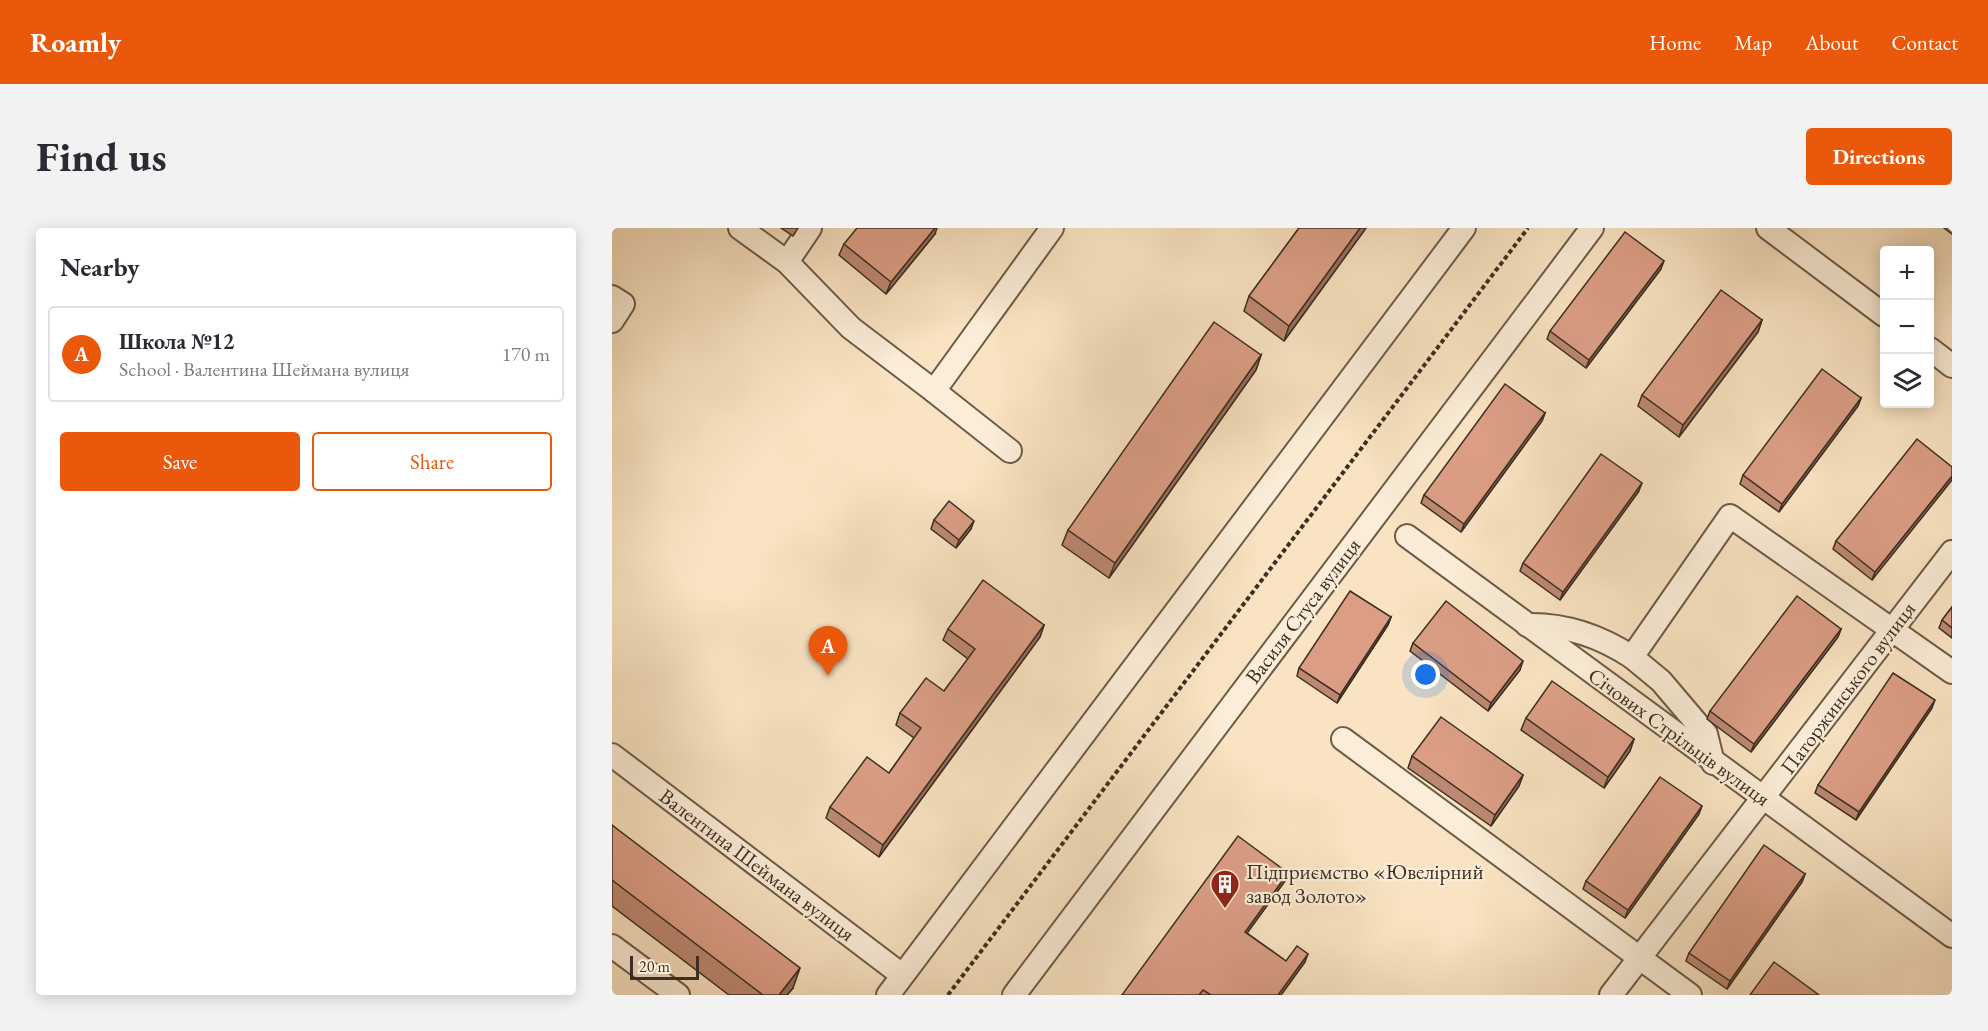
<!DOCTYPE html>
<html lang="en">
<head>
<meta charset="utf-8">
<style>
	body { margin:0; font-family:"EB Garamond",serif; background:#f2f2f3; color:#2b2b33 }
	.controls { position:absolute; right:18px; top:18px; display:grid; overflow:hidden; border-radius:6px; box-shadow:0 3px 15px #0003 }
	.controls button { width:54px; height:54px; display:grid; place-items:center; padding:0; border:0; border-bottom:2px solid #e1e1e2; background:#fff; color:#2b2b33; font:30px sans-serif }
	.scale { position:absolute; left:18px; bottom:15px; width:69px; box-sizing:border-box; padding-left:6px; border:3px solid #3d2e21; border-top:0; font-size:16px; line-height:21px; white-space:nowrap; color:#3d2e21; -webkit-text-stroke:4px #fbedd7; paint-order:stroke }
	.you { position:absolute; left:814px; top:447px; width:21px; height:21px; margin:-15px; border:4px solid #fff; border-radius:50%; background:#1a73e8; box-shadow:0 0 0 9px #1a73e833 }
	.badge { display:grid; place-items:center; width:39px; height:39px; border-radius:50%; background:#ea580c; color:#fff; font-size:20px; font-weight:700 }
	.pin { position:absolute; translate:-50% -50px; filter:drop-shadow(0 2px 3px #0008) }
	.pin::after { content:''; position:absolute; top:32px; width:21px; height:18px; background:inherit; clip-path:polygon(0 0,100% 0,50% 100%) }
	.list { margin:0; padding:0; list-style:none }
	h2 { display:flex; justify-content:space-between; align-items:center; height:78px; margin:0; padding:0 24px; font-size:26px }
	h2 small { font-size:20px; font-weight:400; color:#7c7c81 }
	.list li { display:grid; grid-template-columns:39px 1fr auto; gap:18px; align-items:center; box-sizing:border-box; height:96px; margin:0 12px 12px; padding:0 12px; border:2px solid #e1e1e2; border-radius:6px }
	.list b { display:block; font-size:22px; white-space:nowrap }
	.list p { margin:0; font-size:20px; white-space:nowrap; color:#7c7c81 }
	.list em { font-size:20px; font-style:normal; color:#7c7c81 }
	.actions { display:flex; gap:12px; padding:18px 24px }
	.actions a { flex:1; padding:14px 0; border:2px solid #ea580c; border-radius:6px; text-align:center; font-size:21px; color:#ea580c }
	.actions .main { background:#ea580c; color:#fff }
	.icon { flex:none; width:33px; height:33px; fill:none; stroke:currentColor; stroke-width:2; stroke-linecap:round; stroke-linejoin:round }
	.map { position:relative; flex:none; width:1340px; height:767px; overflow:hidden; border-radius:6px }
	header { display:flex; align-items:center; gap:36px; box-sizing:border-box; height:84px; padding:0 30px; background:#ea580c; color:#fff }
	header strong { font-size:28px }
	nav { display:flex; gap:33px; margin-inline-start:auto; font-size:21px }
	.intro { display:flex; align-items:center; justify-content:space-between; box-sizing:border-box; height:144px; padding:0 36px }
	h1 { margin:0; font-size:42px }
	.button { padding:15px 27px; border-radius:6px; background:#ea580c; color:#fff; font-size:21px; font-weight:700 }
	main { display:flex; gap:36px; padding:0 36px }
	aside { flex:1; background:#fff; border-radius:6px; box-shadow:0 3px 15px #0003 }
	.map>svg:first-child { display:block }
	.lines { fill:none; stroke-linecap:round; stroke-linejoin:round }
	.minor-casing { stroke:#6c5b49; stroke-width:26 }
	.path { stroke:#3d2e21; stroke-width:4; stroke-dasharray:4.5 3; stroke-linecap:butt }
	.minor { stroke:#fbedd7; stroke-width:22 }
	.wall { fill:#bc8872; stroke:#3d2e21; stroke-width:1.5 }
	.shaded-wall { fill:#996f5d; stroke:#3d2e21; stroke-width:1.5 }
	.building { fill:#db9e85; stroke:#3d2e21; stroke-width:1.5 }
	.labels { text-anchor:middle; stroke-width:4.5; stroke-linejoin:round; paint-order:stroke }
	.street-label { font-size:21px; fill:#3d2e21; stroke:#fbedd7 }
	.poi-label { font-size:21px; fill:#3d2e21; stroke:#fbedd7; text-anchor:start }
</style>
</head>
<body>
<header>
<strong>Roamly</strong>
<nav><a>Home</a><a>Map</a><a>About</a><a>Contact</a></nav>
</header>
<div class="intro"><h1>Find us</h1><a class="button">Directions</a></div>
<main>
<aside>
<h2>Nearby<small></small></h2>
<ul class="list">
<li><span class="badge">A</span><div><b>Школа №12</b><p>School · Валентина Шеймана вулиця</p></div><em>170 m</em></li>
</ul>
<div class="actions"><a class="main">Save</a><a>Share</a></div>
</aside>
<div class="map">
<svg width="1340" height="767" viewBox="0 0 1340 767">
	<rect width="100%" height="100%" fill="#f9e3c2"/>
	<filter id="stains"><feTurbulence type="fractalNoise" baseFrequency=".00333" numOctaves="4"/><feColorMatrix values="0 0 0 0 .2 0 0 0 0 .09 0 0 0 0 .02 0 0 0 .5 -.17"/></filter>
	<radialGradient id="worn" r=".72"><stop offset=".6" stop-color="#630" stop-opacity="0"/><stop offset="1" stop-color="#630" stop-opacity=".3"/></radialGradient>
	<g class="lines">
		<!-- minor casing -->
		<g class="minor-casing">
			<g id="minor">
				<polyline points="128,0 175,34 198,0"/>
				<polyline points="1156,0 1272,87"/>
				<polyline points="175,34 239,100 322,163 440,0"/>
				<polyline points="0,69 11,76 0,93"/>
				<polyline points="1318,121 1340,138"/>
				<polyline points="322,163 398,223"/>
				<polyline points="795,308 1340,708"/>
				<path d="M 915,397 C 954,396 988,408 1020,429"/>
				<polyline points="731,511 1078,767"/>
				<polyline points="0,527 290,747"/>
				<polyline points="1101,535 1094,506 1049,453 1020,429 1118,288 1340,444"/>
				<polyline points="0,718 66,767"/>
				<polyline points="276,767 852,0"/>
				<polyline points="402,767 980,0"/>
				<polyline points="999,767 1340,324"/>
			</g>
		</g>
		<!-- path -->
		<polyline class="path" points="336,767 916,0"/>
		<!-- minor -->
		<use href="#minor" class="minor"/>
	</g>
	<!-- wall -->
	<g class="wall">
		<polygon points="169,0 186,0 181,8"/>
		<polygon points="687,0 754,0 672,113 632,83 637,68"/>
		<polygon points="1332,0 1340,0 1340,6"/>
		<polygon points="323,6 274,66 227,27 232,16"/>
		<polygon points="1049,41 974,140 935,111 938,103"/>
		<polygon points="1150,92 1146,104 1067,209 1026,178 1030,167"/>
		<polygon points="649,127 644,142 497,350 450,317 456,302"/>
		<polygon points="1249,170 1246,178 1167,284 1128,256 1131,247"/>
		<polygon points="933,185 930,193 849,304 809,275 812,267"/>
		<polygon points="1340,239 1260,352 1221,321 1224,313"/>
		<polygon points="1027,263 948,372 908,343 911,335"/>
		<polygon points="322,292 359,301 344,320 319,301"/>
		<polygon points="1340,379 1340,410 1327,400 1330,392"/>
		<polygon points="779,389 776,397 725,475 685,448 687,440"/>
		<polygon points="432,397 428,409 267,629 214,590 218,579 277,545 302,510 284,497 288,485 332,463 356,431 331,412 336,401"/>
		<polygon points="1229,401 1226,409 1139,524 1095,491 1098,483"/>
		<polygon points="801,415 908,442 876,483 798,423"/>
		<polygon points="1320,480 1244,592 1203,565 1206,557"/>
		<polygon points="914,490 1022,511 1018,523 992,560 909,502"/>
		<polygon points="800,528 911,547 907,558 879,598 796,540"/>
		<polygon points="1087,586 1013,690 971,661 974,653"/>
		<polygon points="0,597 181,760 175,767 117,767 0,678"/>
		<polygon points="1193,646 1190,654 1115,761 1074,733 1077,725"/>
		<polygon points="673,653 635,705 674,733 693,734 669,767 510,767"/>
	</g>
	<!-- shaded-wall -->
	<g class="shaded-wall">
		<polygon points="323,0 325,0 323,6 274,66 279,54"/>
		<polygon points="748,0 754,0 672,113 677,98"/>
		<polygon points="1052,33 1049,41 974,140 977,132"/>
		<polygon points="1150,92 1146,104 1067,209 1071,197"/>
		<polygon points="649,127 644,142 497,350 503,335"/>
		<polygon points="1249,170 1246,178 1167,284 1170,276"/>
		<polygon points="933,185 930,193 849,304 852,296"/>
		<polygon points="1340,248 1340,252 1260,352 1263,344"/>
		<polygon points="1030,255 1027,263 948,372 951,364"/>
		<polygon points="362,293 359,301 344,320 347,312"/>
		<polygon points="779,389 776,397 725,475 728,467"/>
		<polygon points="432,397 428,409 267,629 271,617"/>
		<polygon points="1229,401 1226,409 1139,524 1142,516"/>
		<polygon points="911,433 908,442 876,483 879,475"/>
		<polygon points="1323,472 1320,480 1244,592 1247,584"/>
		<polygon points="1022,511 1018,523 992,560 996,549"/>
		<polygon points="911,547 907,558 879,598 883,587"/>
		<polygon points="1090,578 1087,586 1013,690 1016,682"/>
		<polygon points="676,645 673,653 630,712 633,704"/>
		<polygon points="1193,646 1190,654 1115,761 1118,753"/>
		<polygon points="696,726 693,734 669,767 666,767"/>
		<polygon points="188,740 181,760 175,767 167,767"/>
	</g>
	<!-- building -->
	<g class="building">
		<polygon points="245,0 323,0 279,54 232,16"/>
		<polygon points="687,0 748,0 677,98 637,68"/>
		<polygon points="1013,4 1052,33 977,132 938,103"/>
		<polygon points="1109,62 1150,92 1071,197 1030,167"/>
		<polygon points="602,94 649,127 503,335 456,302"/>
		<polygon points="1210,141 1249,170 1170,276 1131,247"/>
		<polygon points="893,156 933,185 852,296 812,267"/>
		<polygon points="1305,211 1340,239 1340,248 1263,344 1224,313"/>
		<polygon points="989,226 1030,255 951,364 911,335"/>
		<polygon points="337,273 362,293 347,312 322,292"/>
		<polygon points="371,352 432,397 271,617 218,579 255,529 277,545 309,500 288,485 314,450 332,463 363,421 336,401"/>
		<polygon points="738,363 779,389 728,467 687,440"/>
		<polygon points="1185,368 1229,401 1142,516 1098,483"/>
		<polygon points="834,373 911,433 879,475 801,415"/>
		<polygon points="1340,379 1340,400 1330,392"/>
		<polygon points="1281,445 1323,472 1247,584 1206,557"/>
		<polygon points="940,453 1022,511 996,549 914,490"/>
		<polygon points="829,489 911,547 883,587 800,528"/>
		<polygon points="1048,549 1090,578 1016,682 974,653"/>
		<polygon points="0,597 188,740 167,767 151,767 0,652"/>
		<polygon points="626,608 676,645 633,704 674,733 685,718 696,726 666,767 599,767 591,762 587,767 510,767"/>
		<polygon points="1152,617 1193,646 1118,753 1077,725"/>
		<polygon points="1162,734 1207,767 1138,767"/>
	</g>
	<!-- icons -->
	<defs>
		<g id="building-pin" transform="scale(1.5)"><path d="M0 17L-7.5 6A9.5 9.5 0 1 1 7.5 6Z" fill="#8f2418" stroke="#fbedd7"/><path d="M-4-6H4V6H1V3H-1V6H-4ZM-2.5-4.3h1.7v1.8h-1.7ZM.8-4.3h1.7v1.8H.8ZM-2.5-1h1.7V.8h-1.7ZM.8-1h1.7V.8H.8Z" fill="#fff"/></g>
	</defs>
	<g fill-rule="evenodd">
		<use href="#building-pin" x="613" y="656"/>
	</g>
	<g class="labels">
		<!-- street labels -->
		<g class="street-label">
			<text transform="translate(691 383) rotate(-53)" y="7">Василя Стуса вулиця</text>
			<text transform="translate(1236 460) rotate(-53)" y="7">Паторжинського вулиця</text>
			<text transform="translate(1067 509) rotate(36)" y="7">Січових Стрільців вулиця</text>
			<text transform="translate(145 637) rotate(37)" y="7">Валентина Шеймана вулиця</text>
		</g>
		<!-- poi labels -->
		<g class="poi-label">
			<text x="634" y="651">Підприємство «Ювелірний<tspan x="634" dy="24">завод Золото»</tspan></text>
		</g>
	</g>
	<rect width="100%" height="100%" filter="url(#stains)"/>
	<rect width="100%" height="100%" fill="url(#worn)"/>
</svg>
<div class="controls">
<button>+</button>
<button>−</button>
<button><svg class="icon" aria-label="layers" viewBox="0 0 24 24"><path d="M12 4l9 5-9 5-9-5zM3 14l9 5 9-5"/></svg></button>
</div>
<div class="scale">20 m</div>
<div class="you"></div>
<div class="pin badge" style="left:216px;top:448px">A</div>
</div>
</main>
</body>
</html>
